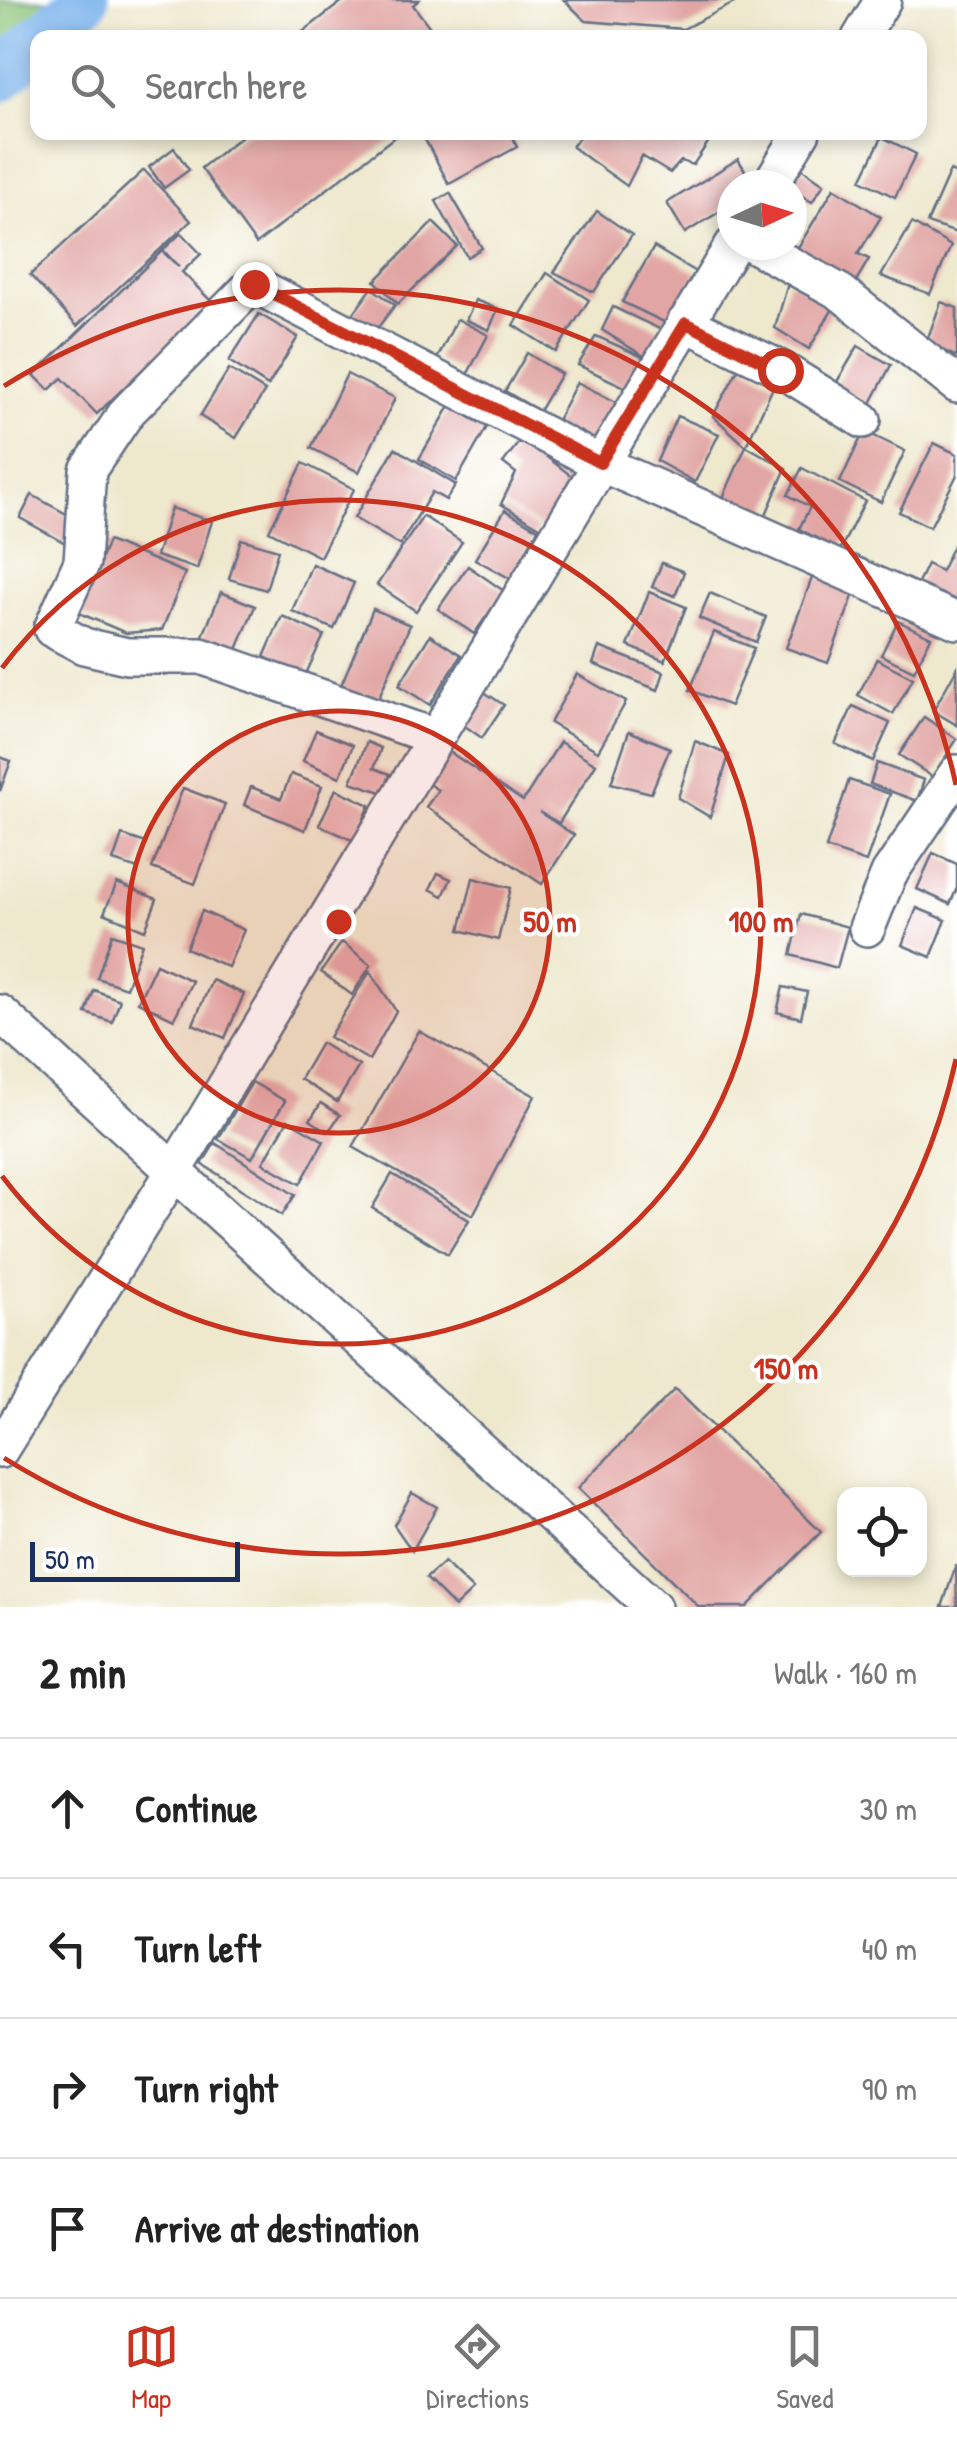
<!DOCTYPE html>
<html lang="en">
<head>
<meta charset="utf-8">
<style>
	body { margin:0; font-family:"Patrick Hand",sans-serif; background:#f2f2f2; color:#222 }
	.controls { position:absolute; right:30px; bottom:30px; display:grid; overflow:hidden; border-radius:20px; box-shadow:0 5px 15px #0003 }
	.controls button { width:90px; height:90px; display:grid; place-items:center; padding:0; border:0; border-bottom:2px solid #e0e0e0; background:#fff; color:#222; font:50px sans-serif }
	.compass { position:absolute; left:717px; top:170px; width:90px; height:90px; border-radius:50%; background:#fff; box-shadow:0 5px 15px #0003; rotate:86deg }
	.scale { position:absolute; left:30px; bottom:25px; width:210px; box-sizing:border-box; padding-left:10px; border:5px solid #1b2f5e; border-top:0; font-size:28px; line-height:35px; white-space:nowrap; color:#1b2f5e; -webkit-text-stroke:8px #fff; paint-order:stroke }
	.stop { position:absolute; width:30px; height:30px; margin:-22px; border:8px solid #c8321e; border-radius:50%; background:#fff }
	.stop.end { background:#c8321e; border-color:#fff; box-shadow:0 2px 10px #0008 }
	.list { margin:0; padding:0; list-style:none }
	h2 { display:flex; justify-content:space-between; align-items:center; height:130px; margin:0; padding:0 40px; font-size:42px }
	h2 small { font-size:32px; font-weight:400; color:#767676 }
	.list li { display:grid; grid-template-columns:65px 1fr auto; gap:30px; align-items:center; box-sizing:border-box; height:140px; padding:0 40px; border-top:2px solid #e0e0e0 }
	.list b { display:block; font-size:38px; white-space:nowrap }
	.list em { font-size:32px; font-style:normal; color:#767676 }
	.icon { flex:none; width:55px; height:55px; fill:none; stroke:currentColor; stroke-width:2; stroke-linecap:round; stroke-linejoin:round }
	.map { position:relative; flex:none; width:957px; height:1607px; overflow:hidden }
	.search { position:absolute; background:#fff; box-shadow:0 5px 15px #0003; left:30px; right:30px; top:30px; height:110px; display:flex; align-items:center; gap:25px; box-sizing:border-box; padding:0 35px; border-radius:20px; color:#767676; font-size:38px }
	.sheet { height:690px; background:#fff }
	nav { display:flex; justify-content:space-around; align-items:center; box-sizing:border-box; height:140px; border-top:2px solid #e0e0e0; background:#fff; font-size:28px; color:#767676 }
	nav a { display:grid; justify-items:center; gap:5px }
	nav .on { color:#c8321e }
	.map>svg:first-child { display:block }
	.green { fill:#8cc478; stroke:#547a6b; stroke-width:2.5 }
	.lines { fill:none; stroke-linecap:round; stroke-linejoin:round }
	.river { stroke:#7db4ec; stroke-width:50 }
	.building { fill:#e1a6a4 }
	.minor-casing { stroke:#657085; stroke-width:40 }
	.minor { stroke:#fff; stroke-width:35 }
	.route { stroke:#c8321e; stroke-width:12 }
	.ring { fill:none; stroke:#c8321e; stroke-width:5 }
	.centre { fill:#c8321e; stroke:#fff; stroke-width:5 }
	.ring-label { font-size:30px; text-anchor:middle; font-weight:bold; fill:#c8321e; stroke:#fff; stroke-width:8; stroke-linejoin:round; paint-order:stroke }
</style>
</head>
<body>
<div class="map">
<svg width="957" height="1607" viewBox="0 0 957 1607">
	<rect width="100%" height="100%" fill="#fff"/>
	<filter id="ink" filterUnits="userSpaceOnUse"><feTurbulence type="fractalNoise" baseFrequency=".01" numOctaves="2"/><feDisplacementMap in="SourceGraphic" scale="20" xChannelSelector="R" yChannelSelector="G"/><feConvolveMatrix kernelMatrix="1 2 1 2 8 2 1 2 1" color-interpolation-filters="sRGB"/></filter>
	<filter id="wash" filterUnits="userSpaceOnUse"><feTurbulence type="fractalNoise" baseFrequency=".0048" numOctaves="4" result="noise"/><feDisplacementMap in="SourceGraphic" scale="40" xChannelSelector="R" yChannelSelector="G"/><feGaussianBlur stdDeviation="2.25" result="paint"/><feColorMatrix in="noise" values="0 0 0 0 0 0 0 0 0 0 0 0 0 0 0 0 0 1.4 0 .05"/><feComposite in="paint" operator="in"/></filter>
	<g filter="url(#wash)">
		<rect width="100%" height="100%" fill="#eee8cd"/>
		<!-- green -->
		<polygon class="green" points="0,0 62,0 0,57"/>
		<g class="lines">
			<!-- river -->
			<g class="river">
				<polyline points="42,38 84,0"/>
				<polyline points="0,77 38,42"/>
			</g>
		</g>
		<g id="blocks">
			<!-- building -->
			<g class="building">
				<polygon points="344,0 419,0 413,5 438,38 295,38"/>
				<polygon points="564,0 740,0 683,29 586,21"/>
				<polygon points="247,132 401,132 256,244 201,168"/>
				<polygon points="421,132 510,132 517,147 449,184"/>
				<polygon points="583,132 715,132 693,165 681,161 670,173 642,156 627,186 572,147"/>
				<polygon points="882,137 916,154 895,197 861,180"/>
				<polygon points="174,148 189,170 164,188 149,167"/>
				<polygon points="738,159 754,185 732,185 732,204 685,233 667,203"/>
				<polygon points="801,168 824,184 812,202 792,190 792,183"/>
				<polygon points="144,170 191,221 77,326 30,275"/>
				<polygon points="950,171 957,174 957,233 927,223"/>
				<polygon points="834,188 881,217 858,254 869,259 852,288 794,254"/>
				<polygon points="450,193 482,248 467,257 436,201"/>
				<polygon points="597,211 632,235 594,292 554,272"/>
				<polygon points="433,222 457,246 398,304 375,281"/>
				<polygon points="912,223 951,246 930,294 881,276"/>
				<polygon points="181,233 201,254 182,272 212,302 97,414 62,378 49,390 34,375 162,251 179,267 163,250"/>
				<polygon points="654,247 697,273 668,324 622,302"/>
				<polygon points="547,273 589,300 556,352 514,325"/>
				<polygon points="789,280 834,307 809,349 775,328"/>
				<polygon points="372,288 395,305 370,338 348,321"/>
				<polygon points="475,300 498,309 489,330 466,320"/>
				<polygon points="941,302 957,308 957,357 926,343"/>
				<polygon points="613,307 664,331 647,358 602,330"/>
				<polygon points="259,314 298,337 268,386 229,361"/>
				<polygon points="457,319 488,335 467,375 437,359"/>
				<polygon points="596,336 645,358 631,390 578,365"/>
				<polygon points="858,346 891,365 870,405 835,385"/>
				<polygon points="527,353 561,374 539,411 505,391"/>
				<polygon points="741,364 775,383 746,446 713,416"/>
				<polygon points="229,369 265,391 236,438 200,416"/>
				<polygon points="347,374 395,398 359,472 311,448"/>
				<polygon points="577,382 618,403 593,451 552,430"/>
				<polygon points="450,406 487,427 456,481 419,459"/>
				<polygon points="677,416 719,434 695,482 657,461"/>
				<polygon points="864,431 905,451 881,502 840,482"/>
				<polygon points="522,438 573,477 545,530 501,504 516,473 503,463"/>
				<polygon points="934,443 957,454 957,475 930,527 899,512"/>
				<polygon points="746,446 786,468 764,519 722,500"/>
				<polygon points="395,448 456,485 446,500 432,492 400,545 354,518"/>
				<polygon points="303,463 354,489 320,557 269,531"/>
				<polygon points="802,468 865,501 840,550 799,529 810,507 788,495"/>
				<polygon points="32,495 79,521 76,549 20,518"/>
				<polygon points="171,508 212,521 197,569 156,556"/>
				<polygon points="505,510 538,529 511,579 475,559"/>
				<polygon points="423,516 462,542 416,611 377,585"/>
				<polygon points="957,537 957,607 916,587 927,564 941,571"/>
				<polygon points="241,539 278,550 266,590 229,579"/>
				<polygon points="108,541 185,573 162,630 126,633 79,613"/>
				<polygon points="662,563 684,572 675,596 652,587"/>
				<polygon points="312,564 354,583 334,629 292,611"/>
				<polygon points="468,566 504,591 474,634 438,609"/>
				<polygon points="813,575 855,591 828,663 786,648"/>
				<polygon points="221,592 255,606 236,652 202,638"/>
				<polygon points="649,592 686,607 665,661 628,646"/>
				<polygon points="710,593 766,617 756,642 699,618"/>
				<polygon points="373,609 410,625 375,706 339,690"/>
				<polygon points="282,616 324,635 305,676 264,657"/>
				<polygon points="898,621 931,637 914,671 881,655"/>
				<polygon points="714,632 754,648 730,706 690,690"/>
				<polygon points="430,635 461,655 430,705 399,685"/>
				<polygon points="599,647 664,672 658,690 593,664"/>
				<polygon points="877,659 913,678 893,714 858,695"/>
				<polygon points="957,668 957,725 933,711"/>
				<polygon points="577,674 626,702 598,751 550,723"/>
				<polygon points="484,692 504,705 482,738 462,724"/>
				<polygon points="853,706 890,723 873,761 835,744"/>
				<polygon points="924,717 957,739 933,777 899,755"/>
				<polygon points="316,730 353,745 340,777 303,761"/>
				<polygon points="629,731 670,748 651,793 611,783"/>
				<polygon points="695,741 729,755 710,817 678,798"/>
				<polygon points="367,742 381,748 374,768 390,774 384,793 351,782"/>
				<polygon points="560,742 596,764 559,823 539,812 574,835 542,884 426,807 438,790 424,781 445,749 523,801"/>
				<polygon points="0,757 11,761 0,791"/>
				<polygon points="877,763 924,780 917,801 870,784"/>
				<polygon points="291,774 322,786 305,830 244,805 251,787 281,799"/>
				<polygon points="849,780 890,794 866,862 826,848"/>
				<polygon points="183,788 225,804 195,884 152,868"/>
				<polygon points="336,789 370,805 354,841 319,825"/>
				<polygon points="122,835 146,843 138,869 113,861"/>
				<polygon points="933,853 957,864 957,888 950,904 917,889"/>
				<polygon points="438,873 451,879 443,896 430,889"/>
				<polygon points="473,878 511,888 498,940 460,930"/>
				<polygon points="117,883 157,899 145,930 104,913"/>
				<polygon points="917,908 946,920 931,957 902,945"/>
				<polygon points="202,911 244,930 228,967 186,948"/>
				<polygon points="801,914 848,927 837,968 791,955"/>
				<polygon points="112,934 142,944 126,988 97,978"/>
				<polygon points="342,942 371,965 352,995 321,972"/>
				<polygon points="156,964 192,981 174,1019 138,1002"/>
				<polygon points="370,971 396,1011 369,1060 329,1037"/>
				<polygon points="212,980 244,994 225,1038 193,1024"/>
				<polygon points="783,987 807,992 801,1018 777,1012"/>
				<polygon points="94,990 120,1000 112,1022 86,1013"/>
				<polygon points="419,1031 535,1096 473,1215 353,1147"/>
				<polygon points="321,1043 359,1066 337,1102 300,1079"/>
				<polygon points="252,1082 285,1101 252,1158 218,1139"/>
				<polygon points="321,1103 340,1115 328,1132 310,1120"/>
				<polygon points="288,1120 324,1141 300,1184 263,1163"/>
				<polygon points="215,1143 295,1195 282,1215 202,1164"/>
				<polygon points="392,1174 469,1220 448,1254 372,1208"/>
				<polygon points="675,1389 821,1532 747,1607 699,1607 578,1488"/>
				<polygon points="412,1493 437,1507 412,1551 394,1525"/>
				<polygon points="444,1562 473,1590 455,1607 426,1578"/>
				<polygon points="956,1565 957,1607 942,1607"/>
			</g>
		</g>
	</g>
	<g filter="url(#ink)">
		<use href="#blocks" fill-opacity="0" stroke="#657085" stroke-width="2.5"/>
		<g class="lines">
			<!-- minor casing -->
			<g class="minor-casing">
				<g id="minor">
					<polyline points="860,38 883,0"/>
					<polyline points="770,185 802,132"/>
					<polyline points="754,245 840,292 957,385"/>
					<polyline points="685,323 781,369 863,420"/>
					<polyline points="435,737 201,656 127,656 84,646 52,629 82,562 88,470 127,412 253,284 600,463 957,621"/>
					<polyline points="867,928 889,874 957,773"/>
					<polyline points="0,1013 653,1607"/>
					<polyline points="0,1450 173,1173 733,245"/>
				</g>
			</g>
			<!-- minor -->
			<use href="#minor" class="minor"/>
		</g>
	</g>
	<g class="lines" filter="url(#ink)">
		<!-- route -->
		<polyline class="route" points="254,284 600,463 686,323 780,370"/>
	</g>
	<!-- distance rings -->
	<circle cx="339" cy="922" r="211" fill="#c8321e" fill-opacity=".12"/>
	<g class="ring">
		<circle cx="339" cy="922" r="211"/>
		<path d="M2 668A422 422 0 1 1 2 1176"/>
		<path d="M956 1059A632 632 0 0 1 4 1458M4 386A632 632 0 0 1 956 785"/>
	</g>
	<circle cx="339" cy="922" r="15" class="centre"/>
	<g class="ring-label">
		<text x="550" y="932">50 m</text>
		<text x="761" y="932">100 m</text>
		<text x="786" y="1379">150 m</text>
	</g>
</svg>
<div class="controls">
<button><svg class="icon" aria-label="locate" viewBox="0 0 24 24"><circle cx="12" cy="12" r="6"/><path d="M12 2v4M12 18v4M2 12h4M18 12h4"/></svg></button>
</div>
<svg class="compass" viewBox="-18 -18 36 36"><path d="M0-13l5 13h-10z" fill="#e53935"/><path d="M0 13l5-13h-10z" fill="#767676"/></svg>
<div class="scale">50 m</div>
<div class="stop" style="left:780px;top:370px"></div>
<div class="stop end" style="left:254px;top:284px"></div>
<div class="search"><svg class="icon" aria-label="search" viewBox="0 0 24 24"><circle cx="10" cy="10" r="6"/><path d="M15 15l6 6"/></svg>Search here</div>
</div>
<section class="sheet">
<h2>2 min<small>Walk · 160 m</small></h2>
<ul class="list">
<li><svg class="icon" aria-label="ahead" viewBox="0 0 24 24"><path d="M12 20V5M6 11l6-6 6 6"/></svg><div><b>Continue</b></div><em>30 m</em></li>
<li><svg class="icon" aria-label="left" viewBox="0 0 24 24"><path d="M17 20v-9H6M10 6l-5 5 5 5"/></svg><div><b>Turn left</b></div><em>40 m</em></li>
<li><svg class="icon" aria-label="right" viewBox="0 0 24 24"><path d="M7 20v-9h11M14 6l5 5-5 5"/></svg><div><b>Turn right</b></div><em>90 m</em></li>
<li><svg class="icon" aria-label="arrive" viewBox="0 0 24 24"><path d="M6 21V4h12l-3 4 3 4H6"/></svg><div><b>Arrive at destination</b></div></li>
</ul>
</section>
<nav>
<a class="on"><svg class="icon" aria-label="map" viewBox="0 0 24 24"><path d="M3 6l6-2 6 2 6-2v14l-6 2-6-2-6 2zM9 4v14M15 6v14"/></svg>Map</a>
<a><svg class="icon" aria-label="directions" viewBox="0 0 24 24"><path d="M12 3l9 9-9 9-9-9zM9 14v-3h6M13 9l2 2-2 2"/></svg>Directions</a>
<a><svg class="icon" aria-label="saved" viewBox="0 0 24 24"><path d="M7 4h10v16l-5-4-5 4z"/></svg>Saved</a>
</nav>
</body>
</html>
